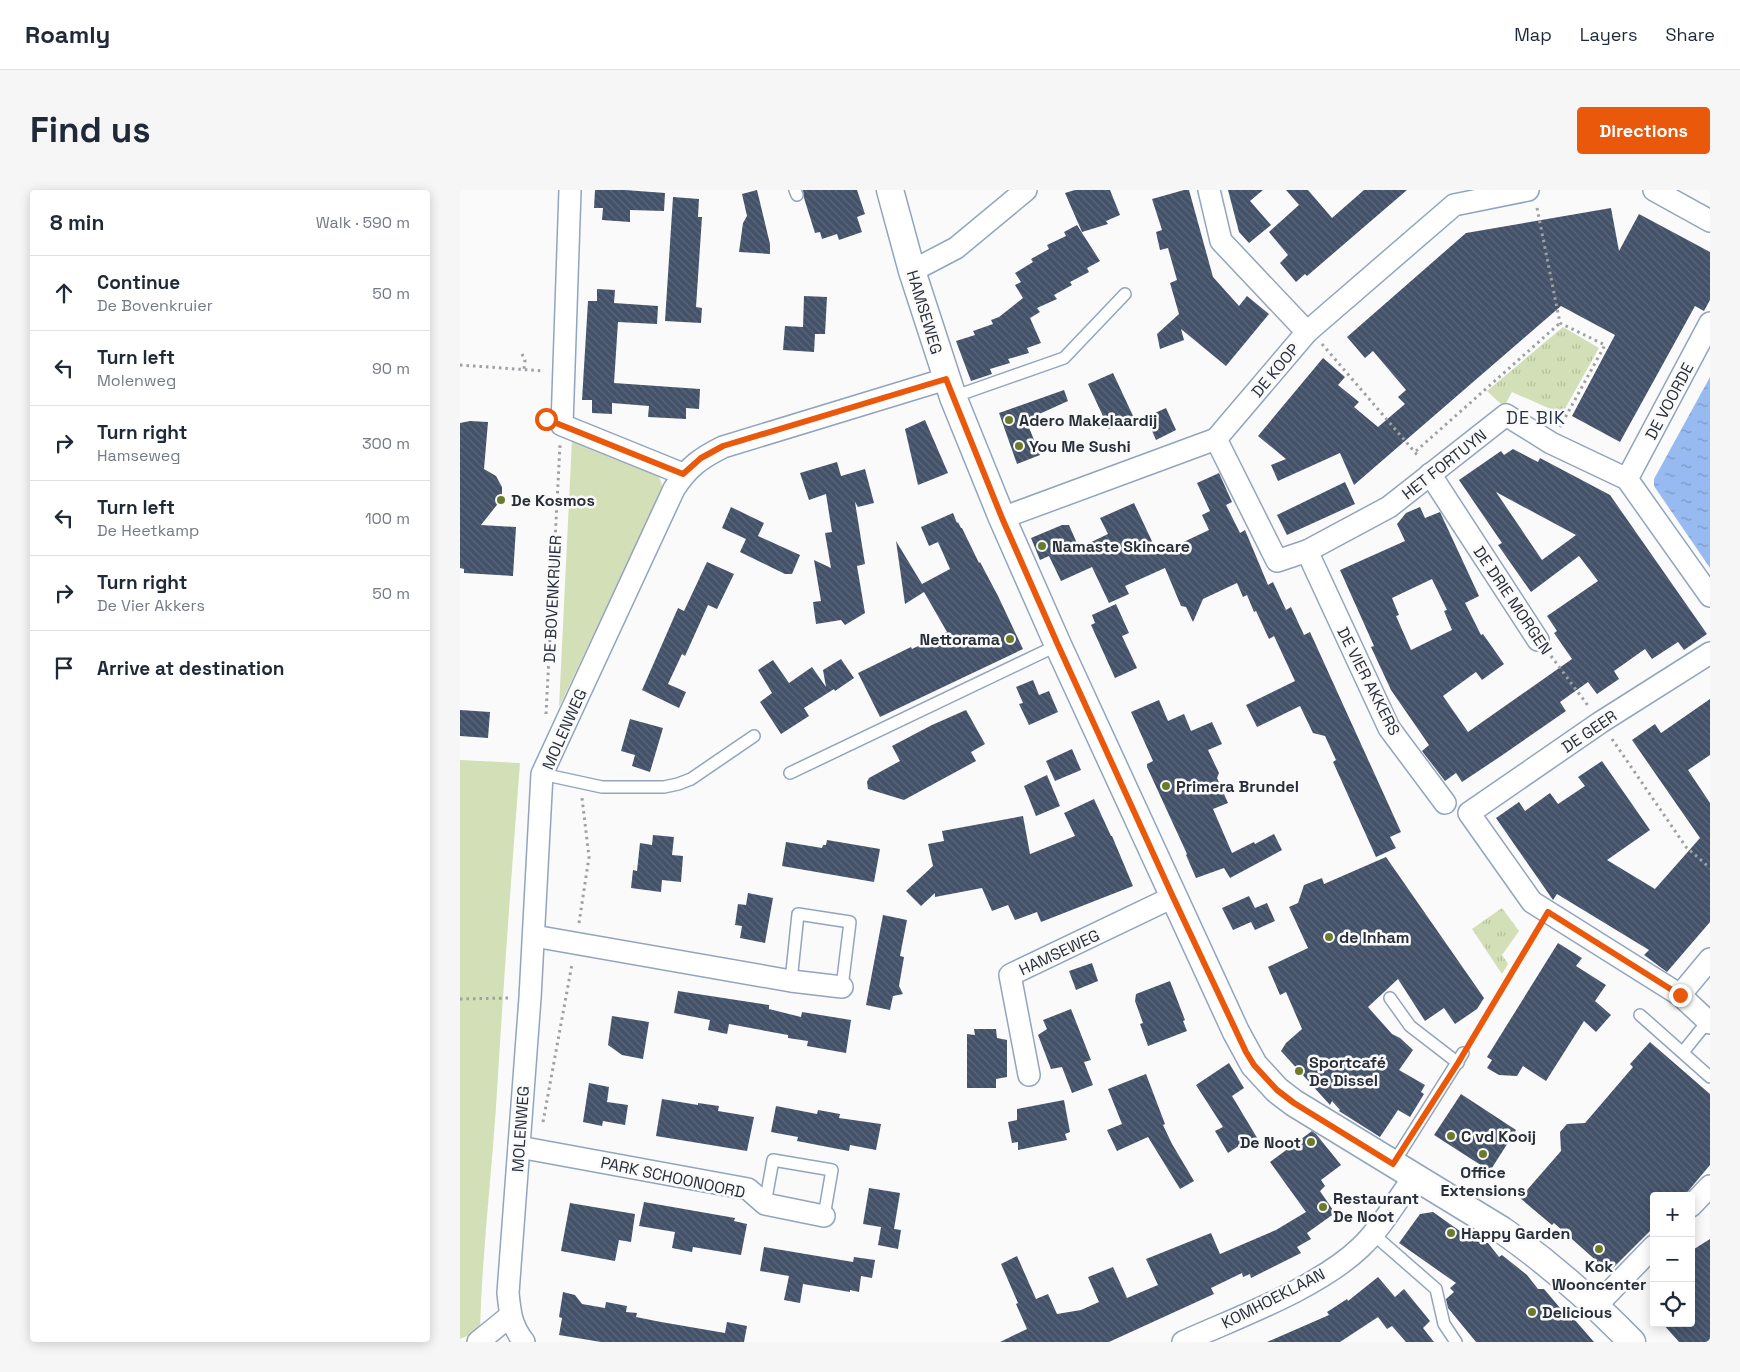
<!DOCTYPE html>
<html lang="en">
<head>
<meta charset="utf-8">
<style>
	body { margin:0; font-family:"Space Grotesk",sans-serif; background:#f6f6f7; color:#1f2937 }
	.controls { position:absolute; right:15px; bottom:15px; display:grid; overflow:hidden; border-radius:5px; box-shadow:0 2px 12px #0003 }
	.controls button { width:45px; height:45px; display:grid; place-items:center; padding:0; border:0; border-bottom:1px solid #e0e1e3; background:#fff; color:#1f2937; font:25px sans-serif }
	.stop { position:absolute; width:15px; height:15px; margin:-11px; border:4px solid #ea580c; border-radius:50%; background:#fff }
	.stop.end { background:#ea580c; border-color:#fff; box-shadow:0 1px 5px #0008 }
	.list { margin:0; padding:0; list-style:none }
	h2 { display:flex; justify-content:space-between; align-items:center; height:65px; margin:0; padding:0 20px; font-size:21px }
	h2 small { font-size:16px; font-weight:400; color:#747a83 }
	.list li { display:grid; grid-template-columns:32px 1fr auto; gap:15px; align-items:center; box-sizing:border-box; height:75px; padding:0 20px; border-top:1px solid #e0e1e3 }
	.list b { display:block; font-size:19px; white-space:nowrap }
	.list p { margin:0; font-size:16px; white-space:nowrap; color:#747a83 }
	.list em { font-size:16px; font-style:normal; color:#747a83 }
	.icon { flex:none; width:28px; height:28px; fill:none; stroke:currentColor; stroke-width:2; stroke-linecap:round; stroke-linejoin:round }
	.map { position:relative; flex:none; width:1250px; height:1152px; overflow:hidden; border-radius:5px }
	header { display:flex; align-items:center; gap:30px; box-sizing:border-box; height:70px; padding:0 25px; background:#fff; border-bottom:1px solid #e0e1e3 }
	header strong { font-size:24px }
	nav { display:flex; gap:28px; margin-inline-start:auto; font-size:18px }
	.intro { display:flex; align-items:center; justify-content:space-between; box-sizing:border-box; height:120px; padding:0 30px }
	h1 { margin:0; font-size:35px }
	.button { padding:12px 22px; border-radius:5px; background:#ea580c; color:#fff; font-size:18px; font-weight:700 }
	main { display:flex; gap:30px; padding:0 30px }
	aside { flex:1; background:#fff; border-radius:5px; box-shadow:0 2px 12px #0003 }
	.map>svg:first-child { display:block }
	.green { fill:#d3dfb6 }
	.park { fill:url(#park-tufts) }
	.water { fill:url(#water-ripples) }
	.building { fill:url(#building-back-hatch); fill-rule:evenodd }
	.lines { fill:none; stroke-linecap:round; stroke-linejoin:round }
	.service-casing { stroke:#93a4be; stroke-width:14 }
	.minor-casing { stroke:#93a4be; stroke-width:24 }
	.tertiary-casing { stroke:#93a4be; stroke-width:29 }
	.path { stroke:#9da0a5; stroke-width:3; stroke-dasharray:2.5 4; stroke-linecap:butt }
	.service { stroke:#fff; stroke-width:11 }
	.minor { stroke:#fff; stroke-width:21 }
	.tertiary { stroke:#fff; stroke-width:26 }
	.route { stroke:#ea580c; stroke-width:6 }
	.poi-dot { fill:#6a7c2b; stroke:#fafafa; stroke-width:2 }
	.labels { text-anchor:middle; stroke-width:5; stroke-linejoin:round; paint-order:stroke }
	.street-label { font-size:16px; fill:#282f3a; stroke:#fafafa }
	.poi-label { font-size:16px; font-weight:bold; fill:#282f3a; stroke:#fafafa; text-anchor:start }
	.neighbourhood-label { font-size:18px; letter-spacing:1px; fill:#27354b; stroke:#fafafa }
</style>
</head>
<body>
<header>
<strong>Roamly</strong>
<nav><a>Map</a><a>Layers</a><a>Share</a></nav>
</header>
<div class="intro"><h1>Find us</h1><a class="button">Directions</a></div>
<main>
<aside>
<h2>8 min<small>Walk · 590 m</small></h2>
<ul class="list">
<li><svg class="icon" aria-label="ahead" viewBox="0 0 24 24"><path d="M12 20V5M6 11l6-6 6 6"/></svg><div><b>Continue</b><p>De Bovenkruier</p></div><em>50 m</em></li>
<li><svg class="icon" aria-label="left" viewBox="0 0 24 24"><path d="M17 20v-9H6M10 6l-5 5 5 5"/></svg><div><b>Turn left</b><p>Molenweg</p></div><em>90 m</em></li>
<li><svg class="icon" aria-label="right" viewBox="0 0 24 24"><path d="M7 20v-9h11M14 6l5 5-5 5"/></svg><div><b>Turn right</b><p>Hamseweg</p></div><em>300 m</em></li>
<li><svg class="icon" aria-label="left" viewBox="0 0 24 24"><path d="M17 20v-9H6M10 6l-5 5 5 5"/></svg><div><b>Turn left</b><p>De Heetkamp</p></div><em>100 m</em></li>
<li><svg class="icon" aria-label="right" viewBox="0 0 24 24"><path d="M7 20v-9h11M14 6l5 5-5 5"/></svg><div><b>Turn right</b><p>De Vier Akkers</p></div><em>50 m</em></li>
<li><svg class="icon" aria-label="arrive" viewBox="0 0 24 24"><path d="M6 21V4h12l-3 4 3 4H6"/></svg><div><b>Arrive at destination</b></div></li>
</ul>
</aside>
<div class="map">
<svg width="1250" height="1152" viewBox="0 0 1250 1152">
	<defs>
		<pattern id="park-tufts" width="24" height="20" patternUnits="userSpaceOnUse" patternTransform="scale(1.25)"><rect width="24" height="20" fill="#d3dfb6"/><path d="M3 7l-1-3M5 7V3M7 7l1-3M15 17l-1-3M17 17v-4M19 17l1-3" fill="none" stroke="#b5c09d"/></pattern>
		<pattern id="water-ripples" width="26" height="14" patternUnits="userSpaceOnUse" patternTransform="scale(1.25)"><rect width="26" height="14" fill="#97baf0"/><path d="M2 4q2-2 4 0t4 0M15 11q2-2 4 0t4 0" fill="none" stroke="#7b98c3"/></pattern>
		<pattern id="building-back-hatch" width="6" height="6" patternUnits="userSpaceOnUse" patternTransform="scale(1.25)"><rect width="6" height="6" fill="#435269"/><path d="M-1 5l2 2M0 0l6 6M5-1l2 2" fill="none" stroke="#5c687b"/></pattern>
	</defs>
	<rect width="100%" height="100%" fill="#fafafa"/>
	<!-- green -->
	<g class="green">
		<polygon points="112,250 198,283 203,298 99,517"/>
		<path d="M 0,570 L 60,573 C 51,688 43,802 36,917 C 31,991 22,1065 20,1140 L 0,1149 Z"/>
	</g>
	<!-- park -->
	<g class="park">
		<polygon points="1103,137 1139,158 1102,224 1052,202 1044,217 1027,201"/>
		<polygon points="1042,718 1059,741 1042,765 1048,774 1042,784 1012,739"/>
	</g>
	<!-- water -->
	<polygon class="water" points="1250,187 1250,378 1194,296 1194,289"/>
	<!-- building -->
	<g class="building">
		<polygon points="135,0 165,0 205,3 204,21 170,20 170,32 142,30 143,18 134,18"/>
		<polygon points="297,0 310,54 310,64 279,62 283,33 287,26 282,4"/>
		<polygon points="343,0 397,0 405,24 397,27 402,42 379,50 377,44 362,49 360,42 355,43 344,8"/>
		<polygon points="615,0 650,0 660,25 646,31 648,34 622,42 605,3"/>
		<polygon points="724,0 729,0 753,87 779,116 787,106 809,124 766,176 721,139 724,150 700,159 697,144 719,124 710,93 717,90 708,58 700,60 696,42 702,40 692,9"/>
		<polygon points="768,0 803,0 790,11 811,35 789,53 779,42"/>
		<polygon points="826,0 848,0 872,28 904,0 947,0 847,86 845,84 836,92 820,73 828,65 809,42 839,15"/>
		<polygon points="213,7 239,9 238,27 242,27 236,117 242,118 241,133 205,131"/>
		<polygon points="1151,18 1159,61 1179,24 1250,62 1250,110 1244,121 1235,116 1160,252 1112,226 1155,145 1101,116 894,295 880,263 818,291 811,275 826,269 798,246 863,168 885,187 878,195 899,212 894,217 918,237 945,214 938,207 946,200 913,161 905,168 887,147 1006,43"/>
		<polygon points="617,35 640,71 627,78 629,82 610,92 612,95 594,105 597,109 577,118 580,122 570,128 581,153 567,158 569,163 548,169 550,173 530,179 532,184 511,191 496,151 515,145 513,141 533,134 531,130 539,127 563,108 555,95 561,92 555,83 573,72 571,69 589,59 587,55 606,46 604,42"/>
		<polygon points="137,99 155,100 154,113 198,116 197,134 158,132 154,193 240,199 239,219 226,218 226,229 188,227 189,216 152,213 152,224 132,223 132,210 122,210 128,111 137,111"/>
		<polygon points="344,106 367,107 365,144 355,144 354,162 323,160 325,136 343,137"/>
		<polygon points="653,183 674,228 649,239 628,194"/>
		<polygon points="604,200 608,211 566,230 580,265 557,274 539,223"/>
		<polygon points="706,218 716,240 696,250 686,227"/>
		<polygon points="465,230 488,283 458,295 445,239"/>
		<polygon points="10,231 28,232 24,279 36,286 42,297 42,305 40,311 21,335 56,337 53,386 4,383 4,379 0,378 0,233"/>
		<path d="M 1053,259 L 1078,272 L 1080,268 L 1150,305 L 1247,444 L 1224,460 L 1218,452 L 1192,469 L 1185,459 L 1154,481 L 1159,489 L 1137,504 L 1128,492 L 1100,512 L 1106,521 L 1041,566 L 1002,592 L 996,583 L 985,591 L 962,561 L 969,555 L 931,500 L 911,457 L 914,456 L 880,380 L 945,351 L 937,334 L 946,323 L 960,317 L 965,328 L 980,322 L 1019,406 L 1005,413 L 1021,445 L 1023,444 L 1044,474 L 1022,490 L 1016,482 L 983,506 L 1008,542 L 1112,469 L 1094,443 L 1097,441 L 1087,426 L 1138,391 L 1119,366 L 1071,402 L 1038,355 L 1042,353 L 999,290 L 1041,261 L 1044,265 ZM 1036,302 L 1116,345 L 1082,370 ZM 972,389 L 987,420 L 984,421 L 992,440 L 951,460 L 936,426 L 939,425 L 932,408 Z"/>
		<polygon points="377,272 381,286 405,279 414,313 398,317 395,312 405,374 397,376 405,423 385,435 381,430 356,434 353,412 361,411 354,370 371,378 365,343 372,342 366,304 349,310 340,283"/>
		<polygon points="759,283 772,312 766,315 780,343 785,340 808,395 813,392 826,420 831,417 844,445 850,442 941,642 930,647 936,658 916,667 873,572 876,570 865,546 853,543 840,516 797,537 786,515 835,491 814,446 809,449 796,421 794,422 787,405 783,407 777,393 743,409 733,432 726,417 721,416 705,378 665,396 669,404 649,413 632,377 601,391 589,366 580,370 571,348 602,335 609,335 619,358 648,344 640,328 674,313 698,364 749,340 742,325 750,321 737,293"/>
		<polygon points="885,292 895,314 827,345 817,325"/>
		<polygon points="271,317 304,333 298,346 340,365 332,384 325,384 280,362 286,349 262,338"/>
		<polygon points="493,323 497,333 498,332 501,338 502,338 519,373 520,372 538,406 563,459 420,527 398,483 451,457 452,459 487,442 464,402 445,414 436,351 462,394 490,379 478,352 469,356 461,337"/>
		<polygon points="247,372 274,384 257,419 248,415 225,466 222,464 208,494 226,502 219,518 182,500 218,418 224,421"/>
		<polygon points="656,414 669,443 662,446 677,478 655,488 631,435 635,433 632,425"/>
		<polygon points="381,469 394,488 375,501 374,499 344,518 349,526 321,544 300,512 312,503 298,480 313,470 329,493 352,477 366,497 363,480"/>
		<polygon points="573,490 579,505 589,501 598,522 569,535 559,514 563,513 556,497"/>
		<polygon points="1250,509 1250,565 1228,580 1250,613 1250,732 1207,782 1184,765 1189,760 1097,704 1093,710 1036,628 1059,612 1065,621 1090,603 1098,614 1125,596 1118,587 1142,571 1190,640 1147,670 1195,699 1240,648 1172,550 1195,534 1201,543"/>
		<polygon points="699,510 708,531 724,524 731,541 752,532 762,554 748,560 759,583 757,588 768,613 753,619 772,663 794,652 795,654 814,644 822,660 770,688 764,678 736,688 726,665 727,664 687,577 687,574 693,571 671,522"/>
		<polygon points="0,520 30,522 28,548 0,546"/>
		<polygon points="506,520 525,554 511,562 516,571 444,610 408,599 407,592 409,588 440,571 432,556 472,535"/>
		<polygon points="170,529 203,538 190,582 172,576 175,565 161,561"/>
		<polygon points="612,559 621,580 595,591 586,571"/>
		<polygon points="587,585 600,616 576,626 564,596"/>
		<polygon points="634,609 651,646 652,646 673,696 581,732 577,722 555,730 548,715 532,721 522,698 475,707 475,703 461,716 446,701 473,676 468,654 484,651 482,641 563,626 570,664 615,646 604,623"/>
		<polygon points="193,645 214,647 212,665 223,666 221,692 202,690 201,702 171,698 173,680 177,681 180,653 192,655"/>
		<polygon points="367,650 420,659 414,692 322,676 326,652 362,658 363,655 366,655"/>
		<polygon points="926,667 1024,808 1017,819 995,834 984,818 965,831 938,789 908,817 932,844 940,848 953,860 939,880 965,895 961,902 964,904 950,927 938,920 920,947 879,921 880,920 872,911 870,915 821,861 826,853 842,839 826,802 820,805 808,777 848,758 829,717 838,713 844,695 862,688 864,694"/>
		<polygon points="288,703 313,708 305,753 280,748 282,736 275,735 278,714 286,715"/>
		<polygon points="789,706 795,718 807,713 815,731 795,740 791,732 773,740 762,718"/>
		<polygon points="423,725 447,730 440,766 444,767 439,796 443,804 433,806 430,820 406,815"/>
		<polygon points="1098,753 1122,768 1116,776 1146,795 1135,811 1151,825 1136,842 1124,831 1086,891 1063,876 1057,886 1039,885 1027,878 1032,870 1027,867"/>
		<polygon points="632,773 638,791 616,800 609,781"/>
		<polygon points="710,791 725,830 723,831 727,841 688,856 680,834 683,833 675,811 676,804"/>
		<polygon points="218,801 309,815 309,819 341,827 342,822 391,830 386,863 347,856 348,851 328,848 328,845 269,834 267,844 248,840 250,830 214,823"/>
		<polygon points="611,819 631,870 624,872 633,895 612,903 602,877 591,879 578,845 587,839 583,830"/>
		<polygon points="152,826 189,832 183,869 162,865 148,855"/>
		<polygon points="514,839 536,839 537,848 547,850 547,887 536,889 536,898 507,898 507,844 515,845"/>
		<polygon points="1190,852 1250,904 1250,975 1224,1006 1194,1006 1194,1037 1149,1082 1094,1033 1092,1035 1060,1008 1101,961 1100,942 1107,934 1125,933 1173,877 1170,874"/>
		<polygon points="769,873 784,898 772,906 799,951 786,959 780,955 768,963 755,941 763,937 736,895"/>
		<polygon points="686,884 705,934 703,935 712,954 734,991 720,999 688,947 657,961 647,940 662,934 648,899"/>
		<polygon points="129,893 149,897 147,912 168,915 165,935 143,931 142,936 123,932"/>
		<polygon points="1001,904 1056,940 1030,981 974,945"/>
		<polygon points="202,909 238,915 238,913 259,916 258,921 294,927 287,961 196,946"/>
		<polygon points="604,910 610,942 605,944 607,950 558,960 558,952 552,953 548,932 557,930 557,919"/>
		<polygon points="316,916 357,924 358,920 380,924 379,928 421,934 416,960 390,955 389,961 373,958 337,951 338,947 311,942"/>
		<polygon points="852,941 856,944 881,975 861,990 865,996 860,1001 875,1023 847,1043 851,1049 837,1057 841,1063 791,1088 790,1084 783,1087 782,1083 751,1098 754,1104 649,1152 540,1152 567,1139 556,1114 558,1113 541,1074 557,1066 576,1109 588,1104 597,1124 621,1120 639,1112 628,1087 653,1077 667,1108 698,1095 686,1069 751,1043 760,1064 816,1040 846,1022 810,972"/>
		<polygon points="409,998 440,1003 434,1039 441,1040 438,1059 418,1055 421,1037 403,1034"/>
		<polygon points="184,1012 275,1028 274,1031 287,1034 281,1065 233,1057 232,1062 212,1058 215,1042 179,1036"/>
		<polygon points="110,1013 175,1024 171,1052 159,1050 155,1071 101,1061"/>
		<polygon points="973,1022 1014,1051 1028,1053 1039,1067 1042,1065 1067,1085 1078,1099 1084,1099 1111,1131 1114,1129 1134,1152 1016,1152 988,1118 986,1109 994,1102 990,1098 996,1093 939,1053 960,1024"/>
		<polygon points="1250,1049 1250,1152 1219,1152 1202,1133 1231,1133 1231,1061"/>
		<polygon points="304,1057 393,1072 394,1067 415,1070 412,1088 401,1086 399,1102 390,1100 390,1102 343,1094 340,1113 324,1110 329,1086 300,1081"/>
		<polygon points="918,1087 935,1107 944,1099 970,1131 963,1138 974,1152 946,1152 932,1136 927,1139 918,1127 880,1152 807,1152 869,1125 867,1122 887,1109 888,1111"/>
		<polygon points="103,1102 115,1105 122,1114 145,1118 146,1112 167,1116 166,1122 177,1123 176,1127 201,1132 265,1143 267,1132 287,1136 284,1152 141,1152 99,1145 102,1128 99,1127"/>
	</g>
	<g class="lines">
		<!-- service casing -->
		<g class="service-casing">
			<g id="service">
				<polyline points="335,0 337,5"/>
				<polyline points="493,207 604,168 665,104"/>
				<polyline points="86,229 102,235"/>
				<polyline points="330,583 598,455"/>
				<polyline points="82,584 142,597 204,597 218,594 231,589 294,546"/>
				<polyline points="331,791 338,724 390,732 382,797"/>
				<polyline points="930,808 950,836 998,873"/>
				<polyline points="1180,825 1250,887"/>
				<polyline points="1223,862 1248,831"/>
				<polyline points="933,974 1003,863"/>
				<polyline points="305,1014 313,970 372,980 364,1026"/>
				<polyline points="913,1044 976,1099 984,1134 996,1152"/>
			</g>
		</g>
		<!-- minor casing -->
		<g class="minor-casing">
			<g id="minor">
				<polyline points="110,0 102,235 223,284"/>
				<polyline points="749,0 761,51 847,142"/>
				<polyline points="1194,0 1250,31"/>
				<polyline points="452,81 496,58 566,0"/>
				<polyline points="756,249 817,371 847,361 929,317 1046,225 1091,253 1167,289 1250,406"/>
				<polyline points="970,284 1078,450"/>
				<polyline points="1167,289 1250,133"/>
				<polyline points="542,328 756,249 847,142 994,15 1068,0"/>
				<polyline points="847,361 929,538 985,613"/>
				<polyline points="1250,463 1141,532 1009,623 1072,712 1220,805 1250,833"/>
				<polyline points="74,746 331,791 382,797"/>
				<polyline points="1220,805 1250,769"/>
				<polyline points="569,885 550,785 713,707"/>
				<polyline points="59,957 288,999 305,1014 364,1026"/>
				<polyline points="1231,1016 1250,996"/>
				<polyline points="1136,1116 1194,1056"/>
				<polyline points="18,1152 50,1126"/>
				<path d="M 64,1152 C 51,1135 50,1123 48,1103 L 70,808 L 82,584 L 214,299 C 228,277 241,268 263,257 L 486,189"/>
				<path d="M 723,1152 C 778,1127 857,1099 901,1057 C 922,1037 937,1010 954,987"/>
			</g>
		</g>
		<!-- tertiary casing -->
		<g class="tertiary-casing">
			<path id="tertiary" d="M 430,0 L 452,81 L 493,207 L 542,328 L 598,455 L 776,842 L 794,875 L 817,900 L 834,913 L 1042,1040 C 1089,1073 1132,1111 1172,1152"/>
		</g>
		<!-- path -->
		<g class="path">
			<polyline points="1077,18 1100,133 1145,155 1100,237"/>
			<polyline points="862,154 959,267"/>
			<polyline points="62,164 65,170 64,179"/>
			<polyline points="0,175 84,181"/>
			<polyline points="956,261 1100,133"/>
			<polyline points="1091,466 1129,517"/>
			<polyline points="86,524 100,255"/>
			<polyline points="1152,549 1226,657 1250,678"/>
			<polyline points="119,733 129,667 122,608"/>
			<polyline points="0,809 49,808"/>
			<polyline points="1011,850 1078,740"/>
			<polyline points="83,932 112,774"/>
		</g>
		<!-- service -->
		<use href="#service" class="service"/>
		<!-- minor -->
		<use href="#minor" class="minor"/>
		<!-- tertiary -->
		<use href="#tertiary" class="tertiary"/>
	</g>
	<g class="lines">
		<!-- route -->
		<polyline class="route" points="86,229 223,284 241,268 263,256 486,189 542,328 598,455 713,707 786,862 794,875 817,900 834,913 933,974 998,873 1088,722 1220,805"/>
	</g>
	<!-- markers -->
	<g class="poi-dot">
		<circle cx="549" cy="230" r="5"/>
		<circle cx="559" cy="256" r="5"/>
		<circle cx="41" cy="310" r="5"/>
		<circle cx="582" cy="356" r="5"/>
		<circle cx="550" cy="449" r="5"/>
		<circle cx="706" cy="596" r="5"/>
		<circle cx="869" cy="747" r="5"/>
		<circle cx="839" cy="881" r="5"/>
		<circle cx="991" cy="946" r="5"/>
		<circle cx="851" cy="952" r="5"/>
		<circle cx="1023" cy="964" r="5"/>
		<circle cx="863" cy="1017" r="5"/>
		<circle cx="991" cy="1043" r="5"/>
		<circle cx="1139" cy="1059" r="5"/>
		<circle cx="1072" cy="1122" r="5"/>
	</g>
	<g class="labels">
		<!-- street labels -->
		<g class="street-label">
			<text transform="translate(465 122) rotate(73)" y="6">HAMSEWEG</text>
			<text transform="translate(815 180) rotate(-50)" y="6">DE KOOP</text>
			<text transform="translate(1209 211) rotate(-62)" y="6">DE VOORDE</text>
			<text transform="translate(984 274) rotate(-38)" y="6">HET FORTUYN</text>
			<text transform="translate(92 409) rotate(-87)" y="6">DE BOVENKRUIER</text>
			<text transform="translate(1053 410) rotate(56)" y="6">DE DRIE MORGEN</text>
			<text transform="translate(909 491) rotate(63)" y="6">DE VIER AKKERS</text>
			<text transform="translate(104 539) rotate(-66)" y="6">MOLENWEG</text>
			<text transform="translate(1129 541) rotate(-34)" y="6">DE GEER</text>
			<text transform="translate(599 762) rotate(-25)" y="6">HAMSEWEG</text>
			<text transform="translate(60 939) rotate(-86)" y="6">MOLENWEG</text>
			<text transform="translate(213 987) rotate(12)" y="6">PARK SCHOONOORD</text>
			<text transform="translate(813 1108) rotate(-27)" y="6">KOMHOEKLAAN</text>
		</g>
		<!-- poi labels -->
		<g class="poi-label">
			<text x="559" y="236">Adero Makelaardij</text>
			<text x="569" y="262">You Me Sushi</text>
			<text x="51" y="316">De Kosmos</text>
			<text x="592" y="362">Namaste Skincare</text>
			<text x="540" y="455" text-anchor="end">Nettorama</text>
			<text x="716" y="602">Primera Brundel</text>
			<text x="879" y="753">de Inham</text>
			<text x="849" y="878">Sportcafé<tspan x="849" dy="18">De Dissel</tspan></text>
			<text x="1001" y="952">C vd Kooij</text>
			<text x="841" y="958" text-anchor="end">De Noot</text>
			<text x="1023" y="988" text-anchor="middle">Office<tspan x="1023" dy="18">Extensions</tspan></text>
			<text x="873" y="1014">Restaurant<tspan x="873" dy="18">De Noot</tspan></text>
			<text x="1001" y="1049">Happy Garden</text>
			<text x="1139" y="1082" text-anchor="middle">Kok<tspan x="1139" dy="18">Wooncenter</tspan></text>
			<text x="1082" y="1128">Delicious</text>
		</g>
		<!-- neighbourhood labels -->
		<g class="neighbourhood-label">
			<text x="1076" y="234">DE BIK</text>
		</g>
	</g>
</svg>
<div class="controls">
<button>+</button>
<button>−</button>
<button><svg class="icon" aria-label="locate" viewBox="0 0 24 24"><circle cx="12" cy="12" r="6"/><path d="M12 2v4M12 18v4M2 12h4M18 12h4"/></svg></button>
</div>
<div class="stop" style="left:86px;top:229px"></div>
<div class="stop end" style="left:1220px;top:805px"></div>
</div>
</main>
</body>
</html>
